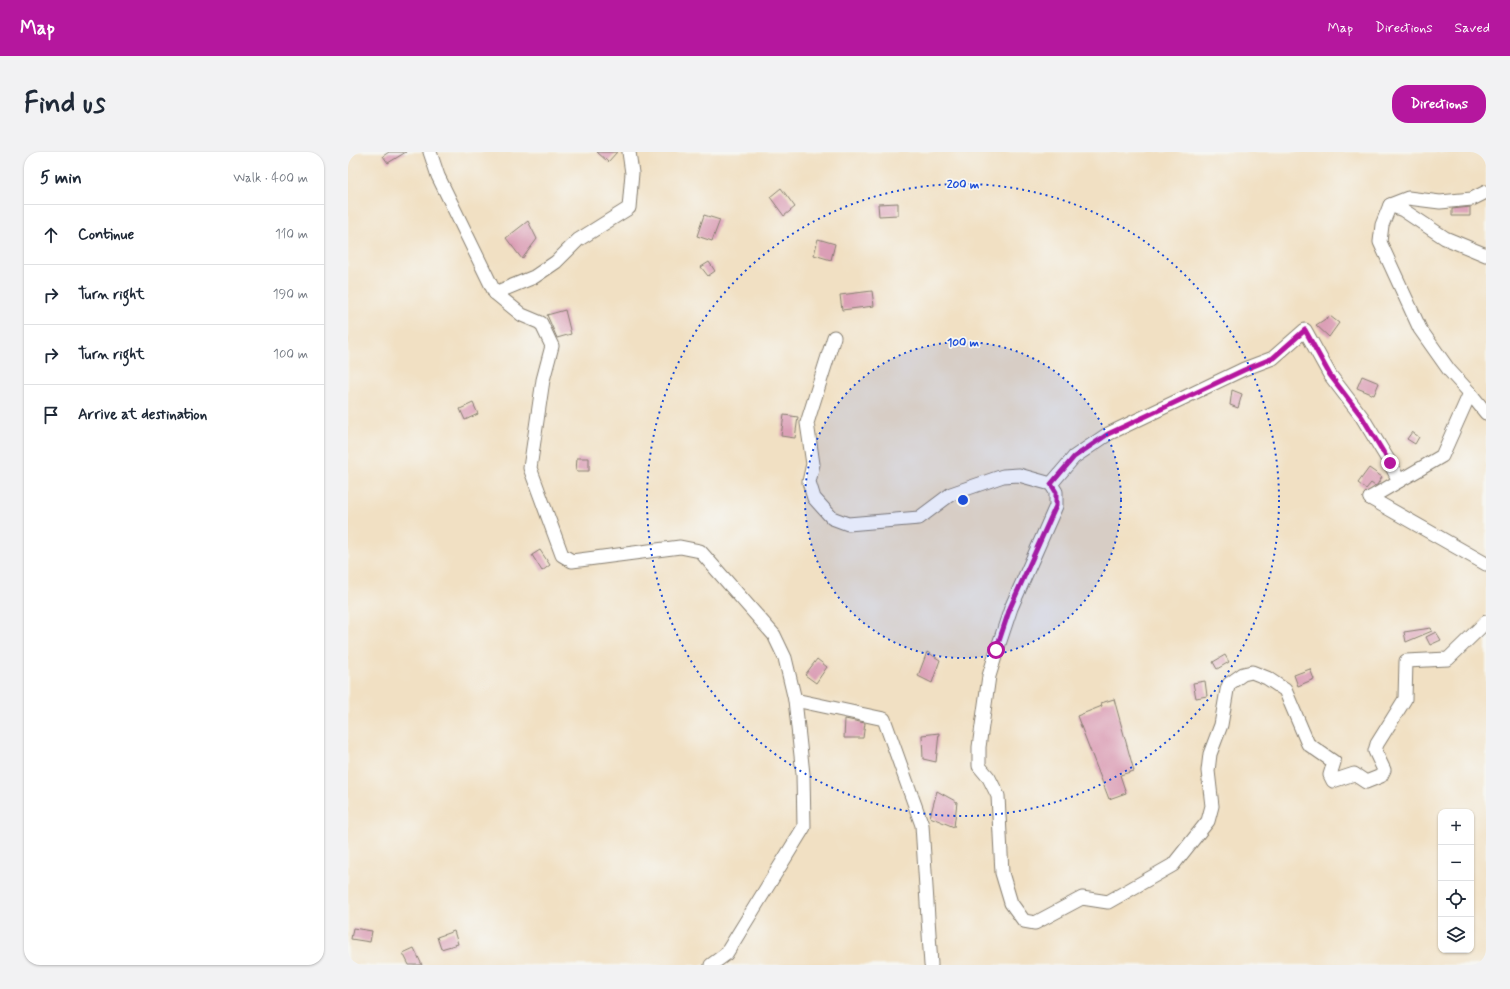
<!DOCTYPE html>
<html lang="en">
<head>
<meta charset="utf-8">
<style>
	body { margin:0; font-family:Mynerve,sans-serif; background:#f2f2f3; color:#1f2937 }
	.controls { position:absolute; right:12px; bottom:12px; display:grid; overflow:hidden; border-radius:8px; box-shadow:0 1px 3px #0004 }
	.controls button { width:36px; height:36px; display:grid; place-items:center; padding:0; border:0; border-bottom:1px solid #e0e1e3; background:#fff; color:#1f2937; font:20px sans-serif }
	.stop { position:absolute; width:12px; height:12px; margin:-9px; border:3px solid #b5179e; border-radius:50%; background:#fff }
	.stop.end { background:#b5179e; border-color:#fff; box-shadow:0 1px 4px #0008 }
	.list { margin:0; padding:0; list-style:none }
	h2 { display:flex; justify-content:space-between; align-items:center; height:52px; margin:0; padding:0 16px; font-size:17px }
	h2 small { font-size:13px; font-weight:400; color:#747a83 }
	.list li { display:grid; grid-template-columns:26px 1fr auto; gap:12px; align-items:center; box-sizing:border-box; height:60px; padding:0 16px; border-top:1px solid #e0e1e3 }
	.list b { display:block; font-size:15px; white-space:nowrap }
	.list em { font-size:13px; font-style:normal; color:#747a83 }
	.icon { flex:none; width:22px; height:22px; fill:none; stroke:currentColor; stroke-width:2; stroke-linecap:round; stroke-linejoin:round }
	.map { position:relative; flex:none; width:1138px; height:813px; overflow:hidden; border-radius:16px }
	header { display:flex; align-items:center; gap:24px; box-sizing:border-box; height:56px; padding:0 20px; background:#b5179e; color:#fff }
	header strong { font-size:19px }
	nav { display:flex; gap:22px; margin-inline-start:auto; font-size:14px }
	.intro { display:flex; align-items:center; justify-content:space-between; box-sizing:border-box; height:96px; padding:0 24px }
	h1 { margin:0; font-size:28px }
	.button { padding:10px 18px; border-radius:16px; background:#b5179e; color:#fff; font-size:14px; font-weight:700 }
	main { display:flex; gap:24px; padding:0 24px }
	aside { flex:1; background:#fff; border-radius:16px; box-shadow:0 1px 3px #0004 }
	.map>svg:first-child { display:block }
	.building { fill:#db9fb6 }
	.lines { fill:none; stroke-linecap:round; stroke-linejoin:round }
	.minor-casing { stroke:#867e70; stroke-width:15 }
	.minor { stroke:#fff; stroke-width:13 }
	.route { stroke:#b5179e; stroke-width:5 }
	.ring { fill:none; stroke:#1d4ed8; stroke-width:2; stroke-dasharray:2 4 }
	.centre { fill:#1d4ed8; stroke:#f6f6f2; stroke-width:2 }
	.ring-label { font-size:12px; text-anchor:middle; font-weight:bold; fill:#1d4ed8; stroke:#f6f6f2; stroke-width:3.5; stroke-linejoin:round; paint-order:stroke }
</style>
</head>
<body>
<header>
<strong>Map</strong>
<nav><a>Map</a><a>Directions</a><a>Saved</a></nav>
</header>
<div class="intro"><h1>Find us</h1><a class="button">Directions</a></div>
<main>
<aside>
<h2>5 min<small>Walk · 400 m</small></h2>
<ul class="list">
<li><svg class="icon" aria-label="ahead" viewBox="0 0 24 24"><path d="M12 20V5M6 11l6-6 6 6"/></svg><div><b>Continue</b></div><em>110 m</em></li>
<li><svg class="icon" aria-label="right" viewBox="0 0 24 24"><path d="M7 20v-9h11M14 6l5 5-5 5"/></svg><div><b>Turn right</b></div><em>190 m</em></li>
<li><svg class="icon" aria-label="right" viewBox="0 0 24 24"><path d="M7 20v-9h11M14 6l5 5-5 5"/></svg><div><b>Turn right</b></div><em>100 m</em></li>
<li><svg class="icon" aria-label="arrive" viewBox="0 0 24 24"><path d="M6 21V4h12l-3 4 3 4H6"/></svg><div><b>Arrive at destination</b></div></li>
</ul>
</aside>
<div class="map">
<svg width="1138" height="813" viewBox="0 0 1138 813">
	<rect width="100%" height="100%" fill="#f6f6f2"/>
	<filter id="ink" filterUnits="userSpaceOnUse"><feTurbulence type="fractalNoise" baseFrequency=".025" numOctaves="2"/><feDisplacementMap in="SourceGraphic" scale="8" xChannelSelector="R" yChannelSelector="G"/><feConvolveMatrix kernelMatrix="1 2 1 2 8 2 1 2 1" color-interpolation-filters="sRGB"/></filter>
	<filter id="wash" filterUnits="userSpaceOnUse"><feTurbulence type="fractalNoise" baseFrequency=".012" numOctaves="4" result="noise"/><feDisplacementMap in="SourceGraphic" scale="16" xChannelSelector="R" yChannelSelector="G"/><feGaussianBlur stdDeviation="0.9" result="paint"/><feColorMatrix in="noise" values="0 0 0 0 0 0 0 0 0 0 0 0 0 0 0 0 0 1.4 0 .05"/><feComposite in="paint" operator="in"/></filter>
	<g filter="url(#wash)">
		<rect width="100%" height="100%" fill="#f1e0c3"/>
		<g id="blocks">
			<!-- building -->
			<g class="building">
				<polygon points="41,0 58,0 40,11 35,4"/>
				<polygon points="249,0 269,0 260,10"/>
				<polygon points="433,36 447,55 436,64 422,45"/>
				<polygon points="550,51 550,63 531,64 530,52"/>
				<polygon points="1122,55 1122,64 1104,64 1104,57"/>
				<polygon points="356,63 372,68 364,89 349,84"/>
				<polygon points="180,69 189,87 174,107 158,86"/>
				<polygon points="470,87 487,92 483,108 466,103"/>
				<polygon points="361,110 367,119 360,124 353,115"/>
				<polygon points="524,139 526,154 494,158 492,143"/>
				<polygon points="217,158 223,182 209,186 199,163"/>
				<polygon points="982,164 991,171 981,185 968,173"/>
				<polygon points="1014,224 1031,231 1026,243 1009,236"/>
				<polygon points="884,238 894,242 890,256 882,253"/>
				<polygon points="125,251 130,262 117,268 112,257"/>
				<polygon points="436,263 450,265 447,286 433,284"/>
				<polygon points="1064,280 1071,285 1067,292 1059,287"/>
				<polygon points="229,306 241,306 241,319 228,319"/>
				<polygon points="1021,316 1034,325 1029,333 1027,334 1023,331 1018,337 1010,331"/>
				<polygon points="192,398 202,413 194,419 184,403"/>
				<polygon points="1083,476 1084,479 1058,490 1056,480"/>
				<polygon points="1088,480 1093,488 1082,493 1078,485"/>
				<polygon points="579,500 592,508 584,531 570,524"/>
				<polygon points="877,503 881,510 869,517 865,510"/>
				<polygon points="469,507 479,515 468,531 457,523"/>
				<polygon points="962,517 966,527 950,534 946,523"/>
				<polygon points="857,529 859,544 848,546 845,531"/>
				<polygon points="766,547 786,619 772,623 778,641 761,647 729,564 754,554 753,551"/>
				<polygon points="497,567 517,571 515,586 496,586"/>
				<polygon points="591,581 588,610 575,607 574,583"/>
				<polygon points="589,639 609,650 606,675 582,665"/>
				<polygon points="5,776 24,779 22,790 3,787"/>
				<polygon points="106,779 110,792 93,797 89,785"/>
				<polygon points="66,796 74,813 61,813 55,801"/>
			</g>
		</g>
	</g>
	<g filter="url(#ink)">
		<use href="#blocks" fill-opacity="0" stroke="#867e70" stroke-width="1"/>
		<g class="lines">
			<!-- minor casing -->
			<g class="minor-casing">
				<g id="minor">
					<polyline points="82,0 90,24 147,141 174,163 193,171 204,194 195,228 182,316 214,403 224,409 332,395 352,399 426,483 437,506 447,548 455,622 456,675 378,802 363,813"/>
					<polyline points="1042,53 1055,58 1097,86 1138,103"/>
					<polyline points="147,141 186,125 208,110 230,88 281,56 284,21 281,0"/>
					<polyline points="486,185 459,271 465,312 461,330 466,346 484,366 500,372 571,366 603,342 655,324 671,323 703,332 708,340 708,354 663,456 649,498 641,524 631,595 631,614 641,626 650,644 654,721 663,751 676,769 687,771 734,746 760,750 825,713 860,669 864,654 860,619 862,602 873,573 879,538 881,532 895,522 904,520 919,526 937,538 960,592 986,610 982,623 985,629 1006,622 1018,630 1033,624 1036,618 1027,599 1029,592 1057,547 1058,509 1100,507 1138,470"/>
					<polyline points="1122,241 1101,218 1072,177 1032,90 1034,73 1042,53 1060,46 1092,50 1124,47 1138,40"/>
					<polyline points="703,332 726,305 760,282 896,217 925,206 957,178 982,223 1014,265 1042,311 1051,329"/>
					<polyline points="1022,346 1094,304 1122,241 1138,261"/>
					<polyline points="1022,346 1138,412"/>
					<polyline points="447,548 536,567 574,673 583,813"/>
				</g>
			</g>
			<!-- minor -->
			<use href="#minor" class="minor"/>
		</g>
	</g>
	<g class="lines" filter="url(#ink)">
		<!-- route -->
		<polyline class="route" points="648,498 662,456 708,354 708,340 703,332 726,305 760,282 896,218 925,206 957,178 982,223 1014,265 1042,311"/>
	</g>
	<!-- distance rings -->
	<circle cx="615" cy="348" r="158" fill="#1d4ed8" fill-opacity=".12"/>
	<g class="ring">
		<circle cx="615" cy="348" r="158"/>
		<circle cx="615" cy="348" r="316"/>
	</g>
	<circle cx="615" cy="348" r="6" class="centre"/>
	<g class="ring-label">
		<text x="615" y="36">200 m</text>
		<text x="615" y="194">100 m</text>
	</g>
</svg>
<div class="controls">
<button>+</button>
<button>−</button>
<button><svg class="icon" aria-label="locate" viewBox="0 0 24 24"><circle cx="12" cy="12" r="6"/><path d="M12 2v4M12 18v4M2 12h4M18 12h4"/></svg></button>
<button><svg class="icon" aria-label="layers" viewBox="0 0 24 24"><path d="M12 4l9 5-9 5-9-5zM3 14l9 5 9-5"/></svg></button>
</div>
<div class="stop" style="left:648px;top:498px"></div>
<div class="stop end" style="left:1042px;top:311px"></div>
</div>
</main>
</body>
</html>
